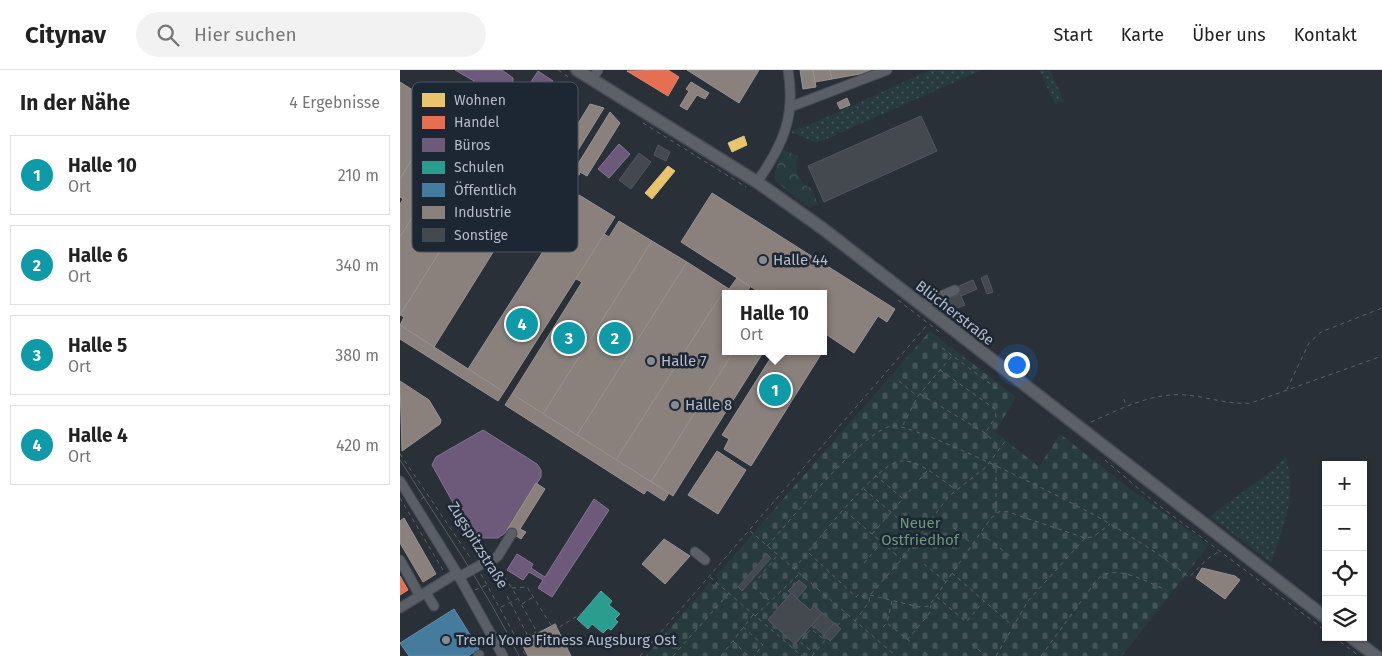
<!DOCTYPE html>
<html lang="de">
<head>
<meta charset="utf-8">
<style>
	body { margin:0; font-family:"Fira Sans",sans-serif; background:#f2f2f2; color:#222 }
	.controls { position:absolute; right:15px; bottom:15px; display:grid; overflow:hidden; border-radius:0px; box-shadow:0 1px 4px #0004 }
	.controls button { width:45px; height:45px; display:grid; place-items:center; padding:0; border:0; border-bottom:1px solid #e0e0e0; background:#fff; color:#222; font:25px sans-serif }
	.you { position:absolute; left:616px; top:294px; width:18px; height:18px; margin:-12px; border:4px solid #fff; border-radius:50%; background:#1a73e8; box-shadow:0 0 0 8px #1a73e833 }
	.badge { display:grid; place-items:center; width:32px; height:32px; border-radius:50%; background:#1a73e8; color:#fff; font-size:16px; font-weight:700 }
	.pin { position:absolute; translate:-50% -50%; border:2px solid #fff; box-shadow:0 1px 5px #0006 }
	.popup { position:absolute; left:322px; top:220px; width:105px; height:65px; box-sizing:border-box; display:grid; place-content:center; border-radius:0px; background:#fff; filter:drop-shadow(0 1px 4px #0005); font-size:16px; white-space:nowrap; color:#767676 }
	.popup b { font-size:19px; color:#222 }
	.popup::after { content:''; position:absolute; left:50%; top:100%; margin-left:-10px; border:10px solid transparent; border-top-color:#fff }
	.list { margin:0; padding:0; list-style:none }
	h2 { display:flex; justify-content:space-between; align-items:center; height:65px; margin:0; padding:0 20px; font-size:21px }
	h2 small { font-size:16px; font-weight:400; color:#767676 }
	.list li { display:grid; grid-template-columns:32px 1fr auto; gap:15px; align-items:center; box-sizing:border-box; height:80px; margin:0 10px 10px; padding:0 10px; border:1px solid #e0e0e0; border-radius:0px }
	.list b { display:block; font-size:19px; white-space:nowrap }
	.list p { margin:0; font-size:16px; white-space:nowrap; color:#767676 }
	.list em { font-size:16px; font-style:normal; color:#767676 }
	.icon { flex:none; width:28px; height:28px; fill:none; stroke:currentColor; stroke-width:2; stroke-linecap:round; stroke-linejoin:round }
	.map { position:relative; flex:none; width:982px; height:586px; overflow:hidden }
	header { display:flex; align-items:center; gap:30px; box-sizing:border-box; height:70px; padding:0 25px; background:#fff; border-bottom:1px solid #e0e0e0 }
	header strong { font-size:24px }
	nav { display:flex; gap:28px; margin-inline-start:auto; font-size:18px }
	.search { width:350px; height:45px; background:#f2f2f2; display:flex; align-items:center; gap:12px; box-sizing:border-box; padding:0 18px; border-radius:28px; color:#767676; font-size:19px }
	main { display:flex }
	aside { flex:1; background:#fff }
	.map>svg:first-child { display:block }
	.grass { fill:url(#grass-dots) }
	.forest { fill:url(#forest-crowns) }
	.cemetery { fill:url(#cemetery-stones) }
	.homes { fill:#e9c46a; stroke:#d9c286 }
	.shops { fill:#e76f51; stroke:#d88675 }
	.offices { fill:#6d597a; stroke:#827792 }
	.schools { fill:#2a9d8f; stroke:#53a6a0 }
	.public { fill:#457b9d; stroke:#668eaa }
	.industry { fill:#8a817c; stroke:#979393 }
	.building { fill:#444950; stroke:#52575f; fill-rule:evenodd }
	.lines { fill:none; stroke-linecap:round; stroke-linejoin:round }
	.minor-casing { stroke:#484c53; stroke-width:11 }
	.major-casing { stroke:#484c55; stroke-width:14 }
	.path { stroke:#5d636a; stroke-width:1; stroke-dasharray:4 4; stroke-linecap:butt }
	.minor { stroke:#5a5e66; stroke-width:9 }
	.major { stroke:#5c6168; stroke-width:11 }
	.tram { stroke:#595d64; stroke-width:1 }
	.poi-dot { fill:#848b96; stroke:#1d2633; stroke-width:2 }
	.labels { text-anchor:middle; stroke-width:5; stroke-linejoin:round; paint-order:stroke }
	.poi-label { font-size:15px; fill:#b4bcc9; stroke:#1d2633; text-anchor:start }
	.street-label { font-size:15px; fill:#b4bcc9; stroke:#1d2633 }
	.park-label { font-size:15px; fill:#6b9a76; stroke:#1d2633 }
	.key { fill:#1d2633; stroke:#4a5360; stroke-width:1 }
	.key-label { font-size:14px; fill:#b4bcc9 }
</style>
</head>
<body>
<header>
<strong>Citynav</strong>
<div class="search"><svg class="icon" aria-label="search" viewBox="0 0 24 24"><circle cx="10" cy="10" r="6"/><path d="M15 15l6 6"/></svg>Hier suchen</div>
<nav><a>Start</a><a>Karte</a><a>Über uns</a><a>Kontakt</a></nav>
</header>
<main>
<aside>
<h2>In der Nähe<small>4 Ergebnisse</small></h2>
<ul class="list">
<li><span class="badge" style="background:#0f9aa8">1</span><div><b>Halle 10</b><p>Ort</p></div><em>210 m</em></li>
<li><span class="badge" style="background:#0f9aa8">2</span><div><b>Halle 6</b><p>Ort</p></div><em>340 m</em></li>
<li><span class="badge" style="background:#0f9aa8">3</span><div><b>Halle 5</b><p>Ort</p></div><em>380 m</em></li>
<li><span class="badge" style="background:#0f9aa8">4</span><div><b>Halle 4</b><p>Ort</p></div><em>420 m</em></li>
</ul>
</aside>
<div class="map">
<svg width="982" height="586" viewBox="0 0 982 586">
	<defs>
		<pattern id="grass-dots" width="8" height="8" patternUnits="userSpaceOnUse" patternTransform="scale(1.25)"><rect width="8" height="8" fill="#273a3e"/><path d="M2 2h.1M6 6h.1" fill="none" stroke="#445559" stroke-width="1.8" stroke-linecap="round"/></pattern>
		<pattern id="forest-crowns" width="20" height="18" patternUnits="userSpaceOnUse" patternTransform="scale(1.25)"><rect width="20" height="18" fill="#273a3e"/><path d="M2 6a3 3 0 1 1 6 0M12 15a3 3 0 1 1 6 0" fill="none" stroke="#445559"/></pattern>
		<pattern id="cemetery-stones" width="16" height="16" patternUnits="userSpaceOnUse" patternTransform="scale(1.25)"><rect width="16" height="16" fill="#273a3e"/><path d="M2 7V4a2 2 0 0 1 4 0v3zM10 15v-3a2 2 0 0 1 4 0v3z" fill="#445559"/></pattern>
	</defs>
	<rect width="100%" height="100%" fill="#2a3038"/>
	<!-- grass -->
	<g class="grass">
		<polygon points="530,0 582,0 417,73 392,63 392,60 407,56"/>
		<polygon points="639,0 650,0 664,31 655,34"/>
		<path d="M 886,387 C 897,430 884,453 871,493 L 810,446 L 874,399 Z"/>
	</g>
	<!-- forest -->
	<path class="forest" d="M 383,80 L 398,86 C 393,99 399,113 412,119 L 418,134 L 410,138 L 375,111 L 374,105 Z"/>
	<!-- cemetery -->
	<polygon class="cemetery" points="530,261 616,327 595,362 639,397 660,364 733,421 809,475 722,586 246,586 310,512 314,515 318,509 316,506"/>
	<!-- homes -->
	<g class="homes">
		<polygon points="344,66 347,75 332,82 328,73"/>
		<polygon points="268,96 275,101 252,129 245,123"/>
	</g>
	<!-- shops -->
	<g class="shops">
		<polygon points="268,0 279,7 268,26 227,1"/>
		<polygon points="0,506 8,520 0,525"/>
	</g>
	<!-- offices -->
	<g class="offices">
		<polygon points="55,0 102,0 113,8 113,12 104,23 100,21 97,26 89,21 83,27 71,19 74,11"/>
		<polygon points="138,1 153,11 136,38 164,56 154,71 111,43"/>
		<polygon points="219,74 230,84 209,108 198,99"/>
		<polygon points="83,360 137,394 141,400 141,407 105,463 98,468 78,468 70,463 32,395 36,387"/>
		<polygon points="194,429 209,440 152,527 138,518 143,510 129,502 123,510 107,500 117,484 133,494 131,498 145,507"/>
	</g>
	<!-- schools -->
	<polygon class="schools" points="201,521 212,531 209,535 220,544 215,549 218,552 211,560 208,558 203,563 192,554 188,559 177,549"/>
	<!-- public -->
	<polygon class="public" points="54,539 79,579 68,586 9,586 0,573"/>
	<!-- industry -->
	<g class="industry">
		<polygon points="287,0 359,0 339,33"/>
		<polygon points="400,0 413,0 416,17 403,19"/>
		<polygon points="413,0 430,0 432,9 415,12"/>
		<polygon points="430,0 482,0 432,9"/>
		<polygon points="0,12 43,39 0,109"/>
		<polygon points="291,12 309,23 305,29 297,25 287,40 280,36 289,21 286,19"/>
		<polygon points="100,21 108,22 119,30 115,36 97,26"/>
		<polygon points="447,28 450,35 440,39 437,33"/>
		<polygon points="52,34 58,38 52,47 69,58 0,167 0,134 3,129 0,127 0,109 43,39 47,42"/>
		<polygon points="190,34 204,38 167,98 157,88"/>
		<polygon points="210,42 220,53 187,106 180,102 179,105 173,102"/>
		<polygon points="70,56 105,78 0,245 0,167"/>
		<polygon points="105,78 143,102 34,277 0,255 4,247 0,245"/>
		<polygon points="312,123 495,239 487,252 478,246 454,283 424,263 424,224 362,224 281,172"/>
		<polygon points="179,125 215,147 104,322 68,299"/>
		<polygon points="219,151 252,171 143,344 112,324 182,212 176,209 204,164 209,167"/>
		<polygon points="252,171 287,192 177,365 143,344"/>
		<polygon points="287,192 326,217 216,390 177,365"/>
		<polygon points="337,208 350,217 346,224 337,224 329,219"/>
		<polygon points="326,217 337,224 326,224 326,281 334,281 251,412 216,390"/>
		<polygon points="0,255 104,322 98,331 0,269"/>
		<polygon points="334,281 364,281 273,426 251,412"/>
		<polygon points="375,281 423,281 351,396 324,379 329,369 322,365"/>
		<polygon points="0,311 29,330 41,350 40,354 2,381"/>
		<polygon points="112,324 269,423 264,431 247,420 244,424 105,335"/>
		<polygon points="317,381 346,400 318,444 288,425"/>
		<polygon points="136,413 145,419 120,459 126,462 121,469 107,460"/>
		<polygon points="4,448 36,504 23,512 0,473 0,451"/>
		<polygon points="264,469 290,486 265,514 242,494"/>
		<polygon points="802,498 835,506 840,510 825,529 796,508"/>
		<polygon points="155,554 171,586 128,586 121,572"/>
	</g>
	<!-- building -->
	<g class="building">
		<polygon points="521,46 537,81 424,132 408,96"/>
		<polygon points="258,75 270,82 266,91 254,85"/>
		<polygon points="239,83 251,92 231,119 219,110"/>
		<polygon points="587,205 593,222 587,224 581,208"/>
		<polygon points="573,210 577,219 561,226 557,217"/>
		<polygon points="560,224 565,235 553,240 548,229"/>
		<polygon points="367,484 371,488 342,521 338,517"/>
		<polygon points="399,510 407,517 397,528 388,521"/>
		<path d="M 391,523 L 410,540 L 414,536 L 422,543 L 395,574 L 368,550 ZM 383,543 L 397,555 L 392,561 L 378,549 Z"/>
		<polygon points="391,523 410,540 414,536 422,543 395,574 368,550"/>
		<polygon points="422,543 434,553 424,565 412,555"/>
		<polygon points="434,553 441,559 430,571 424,565"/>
	</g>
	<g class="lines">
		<!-- minor casing -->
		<g class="minor-casing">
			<g id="minor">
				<polyline points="192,10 198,0"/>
				<polyline points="390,37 487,0"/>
				<path d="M 357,112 C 383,75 396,46 388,0"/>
				<polyline points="523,236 527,232 555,220"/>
				<polyline points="0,411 57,503 103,586"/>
				<polyline points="295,482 305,490"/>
				<polyline points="0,490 20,526"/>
				<polyline points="88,493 98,486 112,463"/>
				<polyline points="59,507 84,493 88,493 92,500"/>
				<polyline points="26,523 34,536"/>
				<polyline points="0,538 57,503"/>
				<polyline points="78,586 79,585"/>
			</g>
		</g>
		<!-- major casing -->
		<g class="major-casing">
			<g id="major">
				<polyline points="177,0 357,112 422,158 926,548"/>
				<polyline points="951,567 976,586"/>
			</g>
		</g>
		<!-- path -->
		<g class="path">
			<polyline points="158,0 170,8"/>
			<polyline points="243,53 346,117"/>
			<polyline points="498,230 542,264"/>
			<polyline points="542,278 600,321"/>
			<polyline points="540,300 595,339 596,347 585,363"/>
			<polyline points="499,311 517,326"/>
			<polyline points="887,319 909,273 921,262 982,238"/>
			<polyline points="520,324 585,363 600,377"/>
			<polyline points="724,329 726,336"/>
			<path d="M 691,352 C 720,339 753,322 786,325 C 808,327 829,335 851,333 L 982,286"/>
			<polyline points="503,355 518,326 552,286"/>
			<polyline points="0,384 72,490"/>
			<polyline points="705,390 753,431 926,561"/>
			<polyline points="475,405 502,428"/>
			<polyline points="464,419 508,457"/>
			<polyline points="0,428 43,500"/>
			<polyline points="21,429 28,425"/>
			<polyline points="445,441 501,489"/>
			<polyline points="596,443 596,397"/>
			<polyline points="554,458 572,474"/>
			<polyline points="350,461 496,586"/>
			<polyline points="581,463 611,487"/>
			<polyline points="472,464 527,401"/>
			<path d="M 367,476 C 390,451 462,362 491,356 C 511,351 683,437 710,454 C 737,470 764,487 789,507 C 800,498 806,487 819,482"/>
			<polyline points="409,483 456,527 459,524 468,531"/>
			<polyline points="464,493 481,473"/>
			<polyline points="524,494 546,512"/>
			<path d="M 394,499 C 412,478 477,392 501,391 C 518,389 542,410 555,419"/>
			<polyline points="100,501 112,518 137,562"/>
			<polyline points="552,503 613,556"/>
			<polyline points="81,504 126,586"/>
			<polyline points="310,507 402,586"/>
			<polyline points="112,518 127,517 151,555 155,553 158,558 182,543"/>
			<polyline points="75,520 87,515"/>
			<polyline points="470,525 519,537 529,536 591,448 600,441 608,442 685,468 693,467 710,454"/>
			<polyline points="107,526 128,566"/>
			<polyline points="537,527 566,552 584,531"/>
			<polyline points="369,530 352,516 377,486"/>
			<polyline points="492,531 487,553 517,577"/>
			<polyline points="122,534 133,527"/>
			<polyline points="101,537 117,529"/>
			<polyline points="355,546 399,504"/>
			<polyline points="455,551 469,532 470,525 501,490 548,427 586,397 606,370"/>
			<polyline points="437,556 446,545"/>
			<polyline points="343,557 363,575 354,586"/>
			<polyline points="483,557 487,553"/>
			<polyline points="934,567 959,586"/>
			<polyline points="120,570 136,562"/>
			<polyline points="507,570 529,544 531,535"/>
			<polyline points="333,571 348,586"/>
			<polyline points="572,574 586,586"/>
			<polyline points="524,582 529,586"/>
			<polyline points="240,586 528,254"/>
			<polyline points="273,586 329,523"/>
			<polyline points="321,586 353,545"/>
			<polyline points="412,586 425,570 411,559 400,572 414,583"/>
			<polyline points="596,586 628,531 685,468"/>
			<path d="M 641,586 L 696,511 C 712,491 747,512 766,520"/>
		</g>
		<!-- minor -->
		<use href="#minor" class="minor"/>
		<!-- major -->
		<use href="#major" class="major"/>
		<!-- tram -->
		<path class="tram" d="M 0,390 C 41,455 85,517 119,586"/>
	</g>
	<!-- markers -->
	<g class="poi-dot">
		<circle cx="363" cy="190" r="5"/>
		<circle cx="251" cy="291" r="5"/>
		<circle cx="275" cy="335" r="5"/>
		<circle cx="46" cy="570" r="5"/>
	</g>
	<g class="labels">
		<!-- poi labels -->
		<g class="poi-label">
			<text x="373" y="195">Halle 44</text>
			<text x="261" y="296">Halle 7</text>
			<text x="285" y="340">Halle 8</text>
			<text x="56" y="575">Trend Yone Fitness Augsburg Ost</text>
		</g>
		<!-- street labels -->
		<g class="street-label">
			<text transform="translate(555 243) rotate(38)" y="5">Blücherstraße</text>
			<text transform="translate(78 475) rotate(58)" y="5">Zugspitzstraße</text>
		</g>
		<!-- park labels -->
		<g class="park-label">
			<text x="520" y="458">Neuer<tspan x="520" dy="17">Ostfriedhof</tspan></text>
		</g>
	</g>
	<!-- legend -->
	<rect x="12" y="12" width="166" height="170" rx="8" class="key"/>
	<rect x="22" y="23" width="23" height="14" fill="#e9c46a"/>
	<rect x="22" y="46" width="23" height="13" fill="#e76f51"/>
	<rect x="22" y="68" width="23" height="14" fill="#6d597a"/>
	<rect x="22" y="91" width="23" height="13" fill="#2a9d8f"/>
	<rect x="22" y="113" width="23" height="14" fill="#457b9d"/>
	<rect x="22" y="136" width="23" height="13" fill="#8a817c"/>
	<rect x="22" y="158" width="23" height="14" fill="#444950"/>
	<g class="key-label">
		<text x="54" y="35">Wohnen</text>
		<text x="54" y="57">Handel</text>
		<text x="54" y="80">Büros</text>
		<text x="54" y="102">Schulen</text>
		<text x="54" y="125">Öffentlich</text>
		<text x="54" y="147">Industrie</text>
		<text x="54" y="170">Sonstige</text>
	</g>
</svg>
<div class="controls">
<button>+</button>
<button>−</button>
<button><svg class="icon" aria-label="locate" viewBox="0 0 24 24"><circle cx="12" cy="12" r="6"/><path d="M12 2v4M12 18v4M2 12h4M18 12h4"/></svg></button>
<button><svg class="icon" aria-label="layers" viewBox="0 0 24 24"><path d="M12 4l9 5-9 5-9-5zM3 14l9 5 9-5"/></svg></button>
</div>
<div class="you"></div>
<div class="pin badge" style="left:375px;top:320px;background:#0f9aa8">1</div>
<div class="popup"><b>Halle 10</b>Ort</div>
<div class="pin badge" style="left:215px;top:268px;background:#0f9aa8">2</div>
<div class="pin badge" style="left:169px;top:268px;background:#0f9aa8">3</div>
<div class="pin badge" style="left:122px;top:254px;background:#0f9aa8">4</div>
</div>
</main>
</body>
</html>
